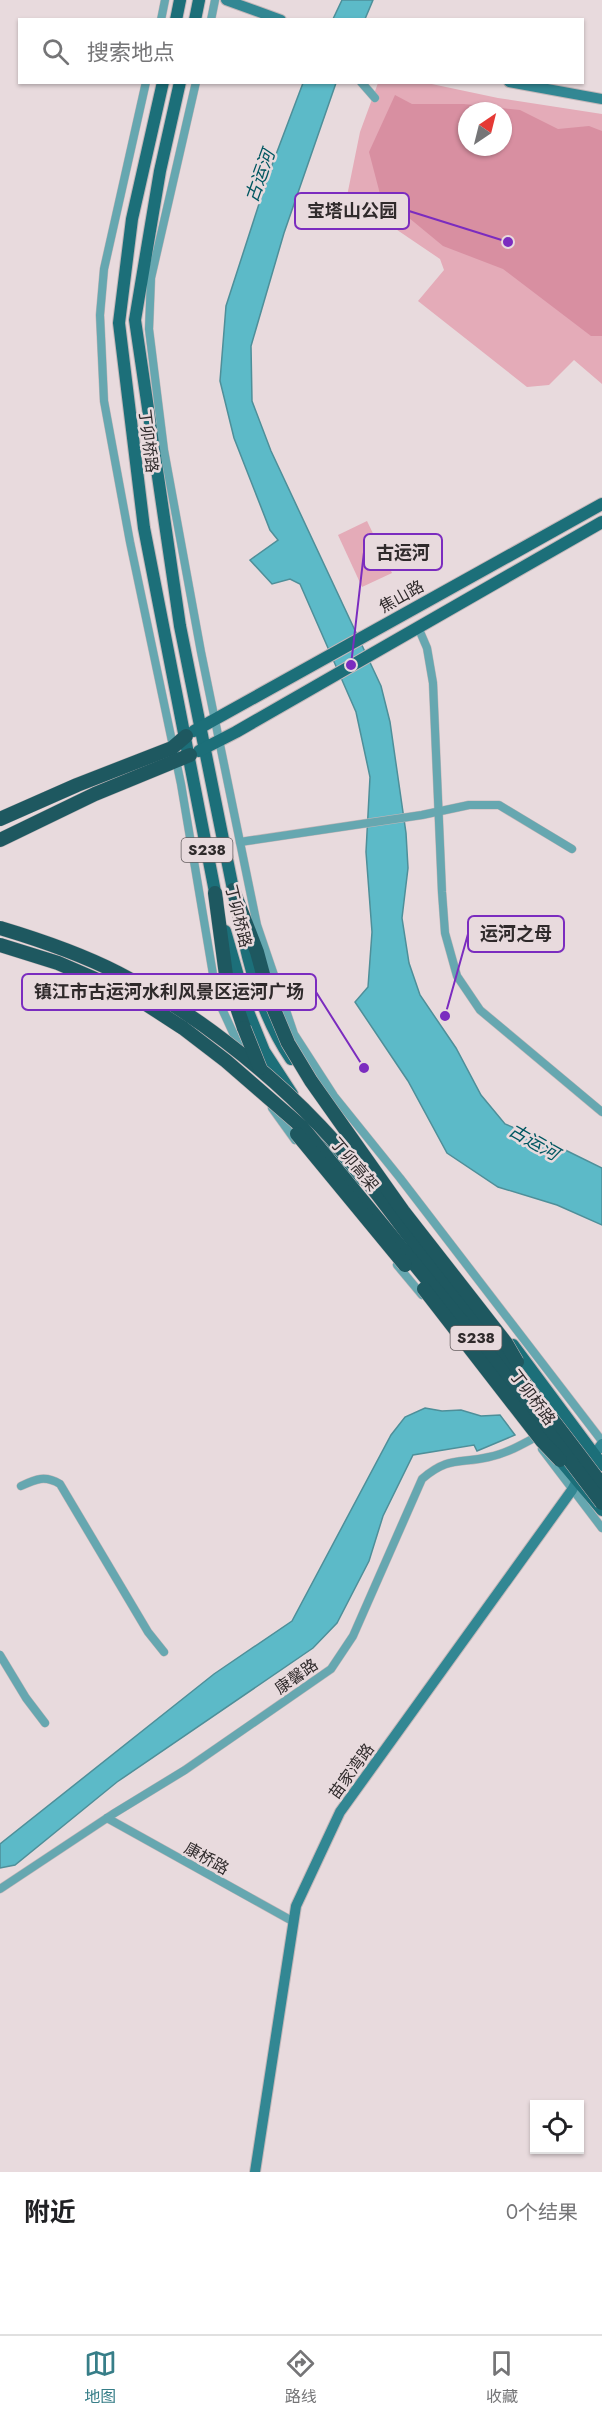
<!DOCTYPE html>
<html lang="zh">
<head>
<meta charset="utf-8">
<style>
	body { margin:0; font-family:Jost,"Noto Sans SC",sans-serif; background:#f2f2f2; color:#202124 }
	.controls { position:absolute; right:18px; bottom:18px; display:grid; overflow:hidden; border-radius:0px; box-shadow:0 2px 4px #0004 }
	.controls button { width:54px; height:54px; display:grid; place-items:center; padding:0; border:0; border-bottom:2px solid #e0e0e0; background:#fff; color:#202124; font:30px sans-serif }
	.compass { position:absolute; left:458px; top:102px; width:54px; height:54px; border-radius:50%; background:#fff; box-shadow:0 2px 4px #0004; rotate:35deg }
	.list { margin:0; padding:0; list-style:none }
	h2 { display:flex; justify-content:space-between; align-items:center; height:78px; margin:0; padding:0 24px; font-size:26px }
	h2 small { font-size:20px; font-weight:400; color:#757577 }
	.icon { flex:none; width:33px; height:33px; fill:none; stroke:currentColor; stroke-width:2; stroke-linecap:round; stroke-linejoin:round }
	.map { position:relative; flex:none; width:602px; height:2172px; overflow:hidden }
	.search { position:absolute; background:#fff; box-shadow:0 2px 4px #0004; left:18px; right:18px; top:18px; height:66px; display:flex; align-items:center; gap:15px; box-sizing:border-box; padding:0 21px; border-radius:0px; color:#757577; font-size:22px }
	.sheet { height:162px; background:#fff }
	nav { display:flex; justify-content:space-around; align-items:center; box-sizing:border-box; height:84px; border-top:2px solid #e0e0e0; background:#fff; font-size:16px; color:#757577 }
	nav a { display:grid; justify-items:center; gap:3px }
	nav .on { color:#377e88 }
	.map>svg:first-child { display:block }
	.green { fill:#e4abb8; fill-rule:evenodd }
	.forest { fill:#d88fa1; fill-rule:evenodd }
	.water { fill:#5cbac8; stroke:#4e8f99; stroke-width:1.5 }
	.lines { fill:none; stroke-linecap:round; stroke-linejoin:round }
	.street-casing { stroke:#c3b7b9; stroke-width:9 }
	.secondary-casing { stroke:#c3b7b9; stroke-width:12 }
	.primary-casing { stroke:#c3b7b9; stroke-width:14 }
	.highway-casing { stroke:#c3b7b9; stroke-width:15 }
	.street { stroke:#66a7b0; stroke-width:8 }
	.secondary { stroke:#328793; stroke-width:10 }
	.primary { stroke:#1c6f79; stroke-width:12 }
	.highway { stroke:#1e5860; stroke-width:14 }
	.highway-bridge-casing { stroke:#c3b7b9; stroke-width:15; stroke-linecap:butt }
	.highway-bridge { stroke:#1e5860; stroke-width:14 }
	.labels { text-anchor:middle; stroke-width:5; stroke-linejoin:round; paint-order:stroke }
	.shield { fill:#e8dadd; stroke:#665f60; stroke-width:1.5 }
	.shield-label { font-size:15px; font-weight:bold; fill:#2f2a2b }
	.street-label { font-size:16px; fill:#2f2a2b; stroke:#e8dadd }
	.water-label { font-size:18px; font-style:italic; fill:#005761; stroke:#e8dadd }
	.leader { fill:none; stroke:#7b2cbf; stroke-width:2 }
	.callout-dot { fill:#7b2cbf; stroke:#e8dadd; stroke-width:2 }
	.callout { fill:#e8dadd; stroke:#7b2cbf; stroke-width:2 }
	.callout-label { font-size:18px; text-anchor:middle; font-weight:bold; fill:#2f2a2b }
</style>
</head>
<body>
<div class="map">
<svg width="602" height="2172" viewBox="0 0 602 2172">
	<rect width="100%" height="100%" fill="#e8dadd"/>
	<!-- green -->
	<g class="green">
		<path d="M 378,83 L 427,83 L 498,98 L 602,114 L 602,384 L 574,360 L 549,385 L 527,387 L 418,301 L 444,270 L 440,259 L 347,196 L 360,132 ZM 467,111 L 503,111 L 503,147 L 467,147 Z"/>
		<polygon points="367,521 392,573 362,587 338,535"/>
	</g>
	<!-- forest -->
	<path class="forest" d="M 395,95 L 412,104 L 464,104 L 520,110 L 558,129 L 589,126 L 602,131 L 602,336 L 591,336 L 503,269 L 443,246 L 380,194 L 369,152 ZM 467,111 L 503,111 L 503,147 L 467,147 Z"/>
	<!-- water -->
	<g class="water">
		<polygon points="342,0 373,0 365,19 333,19"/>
		<polygon points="303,83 336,83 284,233 251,346 252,401 271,451 381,686 390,722 406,833 408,868 402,918 409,963 420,995 456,1048 481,1095 505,1124 549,1142 602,1168 602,1225 557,1205 498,1187 447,1153 408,1081 355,1002 368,987 372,932 366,852 370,777 356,712 300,584 290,579 272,584 250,560 278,540 270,530 234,438 220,381 226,306 269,173"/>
		<polygon points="425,1408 442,1411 461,1410 481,1416 500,1415 515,1435 477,1451 474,1445 413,1455 383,1516 369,1561 337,1623 313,1648 117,1782 15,1865 0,1868 0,1844 214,1674 292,1621 391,1435 405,1417"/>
	</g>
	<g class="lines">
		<!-- street casing -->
		<g class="street-casing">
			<g id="street">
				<polyline points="161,20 165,0"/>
				<polyline points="211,20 215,0"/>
				<polyline points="146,82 104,269 100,315 104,401 130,542 181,784 217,998 241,1050"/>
				<polyline points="196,82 151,278 149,329 164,450 201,652 257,925 294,1034 334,1096 400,1178 602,1441"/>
				<polyline points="361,82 375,98"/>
				<polyline points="418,627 427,648 433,683 442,892 445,933 457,976 480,1010 602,1112"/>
				<polyline points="240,842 422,815 469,805 499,805 572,849"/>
				<polyline points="272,1108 295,1140"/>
				<polyline points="397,1265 422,1295"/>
				<polyline points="542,1449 602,1528"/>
				<path d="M 21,1486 C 36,1479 45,1475 60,1484 L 148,1632 L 164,1652"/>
				<polyline points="0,1655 26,1698 45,1723"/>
				<polyline points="107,1818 294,1922"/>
				<path d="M 0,1889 L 113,1814 L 185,1770 L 331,1669 L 353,1636 L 422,1479 C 449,1456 459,1464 489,1457 C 505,1454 519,1446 534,1438"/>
			</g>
		</g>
		<!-- secondary casing -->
		<g class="secondary-casing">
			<g id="secondary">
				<polyline points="226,0 281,20"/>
				<polyline points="509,82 602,99"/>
				<polyline points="590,1460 602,1444"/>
				<polyline points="255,2172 296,1906 340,1812 572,1490 581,1473"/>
			</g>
		</g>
		<!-- primary casing -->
		<g class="primary-casing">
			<g id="primary">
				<polyline points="176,20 180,0"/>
				<polyline points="195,20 199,0"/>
				<polyline points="163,82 132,219 119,323 144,528 217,902"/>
				<polyline points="180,82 160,171 135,320 180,626 235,899"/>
				<polyline points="194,731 602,504"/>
				<polyline points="199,751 236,732 602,522"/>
				<path d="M 239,916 C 249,967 262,1016 291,1059"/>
				<polyline points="225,931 249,1014 264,1051 292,1094"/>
				<polyline points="317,1130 354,1182"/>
				<polyline points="513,1345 602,1465"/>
				<polyline points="555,1454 602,1510"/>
			</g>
		</g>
		<!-- highway casing -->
		<g class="highway-casing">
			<g id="highway">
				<polyline points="0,819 77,785 172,748 186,736"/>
				<polyline points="0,840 95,794 190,755"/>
				<polyline points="233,890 257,952 270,1000"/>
				<polyline points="215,893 226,975 244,1028"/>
			</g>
		</g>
		<!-- street -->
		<use href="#street" class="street"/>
		<!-- secondary -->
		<use href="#secondary" class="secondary"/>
		<!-- primary -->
		<use href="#primary" class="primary"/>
		<!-- highway -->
		<use href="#highway" class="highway"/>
		<!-- highway-bridge casing -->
		<g class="highway-bridge-casing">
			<g id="highway-bridge">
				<path d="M 0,928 C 40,940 81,954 118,973 C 189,1009 265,1068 320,1126 C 361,1169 396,1220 433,1267 C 490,1339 547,1411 602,1485"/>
				<polyline points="0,945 58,963 132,995 183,1028 226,1061 302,1127 495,1362 602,1503"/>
				<polyline points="270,1000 288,1043 311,1081 403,1211 506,1343 517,1362"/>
				<polyline points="244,1028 260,1068"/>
				<polyline points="297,1134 405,1265"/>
				<polyline points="424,1289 542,1441 560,1460"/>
			</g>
		</g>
		<!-- highway-bridge -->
		<use href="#highway-bridge" class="highway-bridge"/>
	</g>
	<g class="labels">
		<!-- shield labels -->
		<g class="shield">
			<rect x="181.5" y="838" width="51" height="24" rx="4.5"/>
			<rect x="450.5" y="1326" width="51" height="24" rx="4.5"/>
		</g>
		<g class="shield-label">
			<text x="207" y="855">S238</text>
			<text x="476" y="1343">S238</text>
		</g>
		<!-- street labels -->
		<g class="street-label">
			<text transform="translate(149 441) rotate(83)" y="6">丁卯桥路</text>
			<text transform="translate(401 596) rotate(-29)" y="6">焦山路</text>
			<text transform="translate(239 916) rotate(76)" y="6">丁卯桥路</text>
			<text transform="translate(355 1164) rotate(50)" y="6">丁卯高架</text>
			<text transform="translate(533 1397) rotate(53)" y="6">丁卯桥路</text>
			<text transform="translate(296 1676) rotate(-35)" y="6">康馨路</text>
			<text transform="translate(351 1771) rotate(-54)" y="6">苗家湾路</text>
			<text transform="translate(207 1858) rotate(29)" y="6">康桥路</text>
		</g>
		<!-- water labels -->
		<g class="water-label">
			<text transform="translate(260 176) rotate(-70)" y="6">古运河</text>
			<text transform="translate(534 1142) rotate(30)" y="6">古运河</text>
		</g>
	</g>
	<!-- callouts -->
	<path class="leader" d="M508 242L409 211M351 665L364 552M445 1016L468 934M364 1068L316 992"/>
	<g class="callout-dot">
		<circle cx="508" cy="242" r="6"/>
		<circle cx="351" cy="665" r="6"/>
		<circle cx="445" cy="1016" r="6"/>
		<circle cx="364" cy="1068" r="6"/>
	</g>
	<g class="callout">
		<rect x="295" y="193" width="114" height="36" rx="6"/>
		<rect x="364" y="534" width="78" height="36" rx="6"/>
		<rect x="468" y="916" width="96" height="36" rx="6"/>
		<rect x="22" y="974" width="294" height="36" rx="6"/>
	</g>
	<g class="callout-label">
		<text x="352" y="217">宝塔山公园</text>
		<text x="403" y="559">古运河</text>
		<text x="516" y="940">运河之母</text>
		<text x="169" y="998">镇江市古运河水利风景区运河广场</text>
	</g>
</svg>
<div class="controls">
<button><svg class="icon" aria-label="locate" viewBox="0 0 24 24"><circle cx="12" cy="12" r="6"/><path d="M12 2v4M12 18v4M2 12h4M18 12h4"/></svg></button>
</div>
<svg class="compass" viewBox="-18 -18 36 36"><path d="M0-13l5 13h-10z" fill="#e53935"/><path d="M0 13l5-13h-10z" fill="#757577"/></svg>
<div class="search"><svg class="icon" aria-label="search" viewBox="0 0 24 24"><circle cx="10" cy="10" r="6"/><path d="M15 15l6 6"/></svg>搜索地点</div>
</div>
<section class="sheet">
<h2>附近<small>0个结果</small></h2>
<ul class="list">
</ul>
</section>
<nav>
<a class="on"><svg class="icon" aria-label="map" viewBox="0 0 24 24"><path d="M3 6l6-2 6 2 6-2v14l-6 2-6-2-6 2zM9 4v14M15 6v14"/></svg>地图</a>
<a><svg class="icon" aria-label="directions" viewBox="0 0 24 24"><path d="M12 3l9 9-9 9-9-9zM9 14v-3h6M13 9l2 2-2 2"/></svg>路线</a>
<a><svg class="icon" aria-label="saved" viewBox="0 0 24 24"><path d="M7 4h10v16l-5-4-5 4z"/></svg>收藏</a>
</nav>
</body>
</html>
